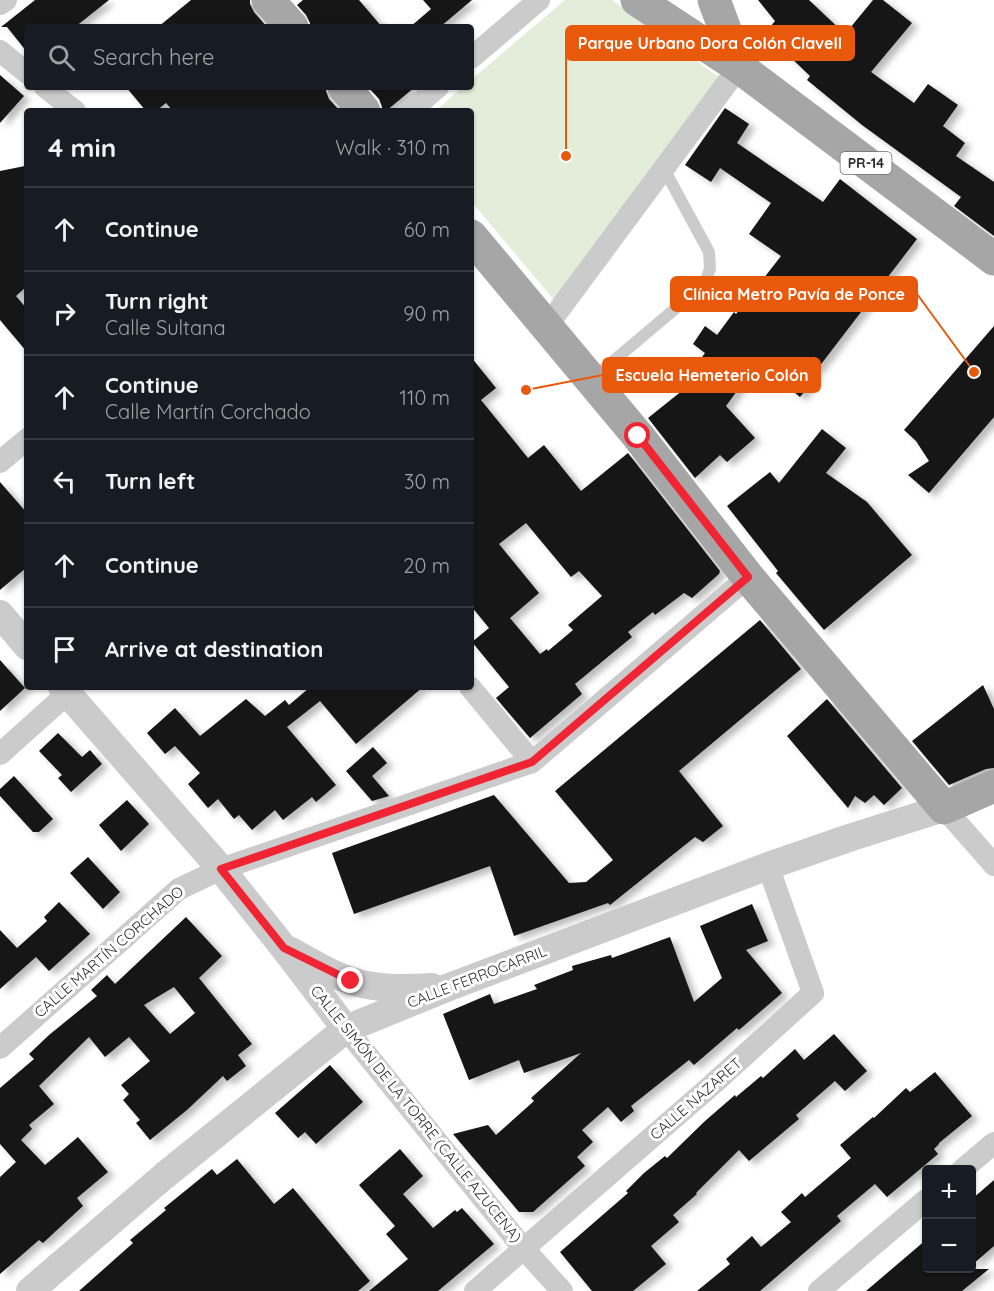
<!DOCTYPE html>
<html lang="en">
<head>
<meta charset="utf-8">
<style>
	body { margin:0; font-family:Quicksand,sans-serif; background:#242831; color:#f1f3f6 }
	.controls { position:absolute; right:18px; bottom:18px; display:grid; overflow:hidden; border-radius:6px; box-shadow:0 2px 4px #0004 }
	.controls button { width:54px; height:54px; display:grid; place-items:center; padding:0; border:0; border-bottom:2px solid #363941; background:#171b24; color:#f1f3f6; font:30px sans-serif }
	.stop { position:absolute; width:18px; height:18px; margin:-14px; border:4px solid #f02432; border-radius:50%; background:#fff }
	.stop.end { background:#f02432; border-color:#fff; box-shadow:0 2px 6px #0008 }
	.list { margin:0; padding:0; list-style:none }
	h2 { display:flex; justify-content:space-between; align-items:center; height:78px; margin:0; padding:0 24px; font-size:26px }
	h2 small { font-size:20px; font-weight:400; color:#9ea1a6 }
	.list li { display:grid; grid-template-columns:39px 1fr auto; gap:18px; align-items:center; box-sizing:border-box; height:84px; padding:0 24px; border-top:2px solid #363941 }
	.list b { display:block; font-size:22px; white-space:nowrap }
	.list p { margin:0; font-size:20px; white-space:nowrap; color:#9ea1a6 }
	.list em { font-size:20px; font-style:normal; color:#9ea1a6 }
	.icon { flex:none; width:33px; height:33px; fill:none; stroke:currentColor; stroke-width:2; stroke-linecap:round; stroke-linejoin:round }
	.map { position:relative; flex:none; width:994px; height:1291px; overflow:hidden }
	.search { position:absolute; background:#171b24; box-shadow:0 2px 4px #0004; left:24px; top:24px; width:450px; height:66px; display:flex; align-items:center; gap:15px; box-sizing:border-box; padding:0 21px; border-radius:6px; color:#9ea1a6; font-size:22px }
	.panel { position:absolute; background:#171b24; box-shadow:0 2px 4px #0004; left:24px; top:108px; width:450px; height:582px; border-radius:6px }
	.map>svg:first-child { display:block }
	.green { fill:#e4ecda }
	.building { fill:#151515; fill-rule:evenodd; filter:url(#shadow) }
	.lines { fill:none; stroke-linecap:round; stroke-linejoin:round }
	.service { stroke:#cbcbcb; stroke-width:12 }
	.minor { stroke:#cbcbcb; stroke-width:22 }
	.tertiary { stroke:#cbcbcb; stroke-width:28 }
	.primary { stroke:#a6a6a6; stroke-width:33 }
	.route { stroke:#f02432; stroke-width:8 }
	.labels { text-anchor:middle; stroke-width:6; stroke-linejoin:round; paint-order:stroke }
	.shield { fill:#fff; stroke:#6d6d6d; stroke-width:1.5 }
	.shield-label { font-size:14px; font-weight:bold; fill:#2e2e2e }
	.street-label { font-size:15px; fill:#2e2e2e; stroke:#fff }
	.leader { fill:none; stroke:#e8590c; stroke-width:2 }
	.callout-dot { fill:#e8590c; stroke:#fff; stroke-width:2 }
	.callout { fill:#e8590c; stroke:#e8590c; stroke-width:2 }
	.callout-label { font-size:16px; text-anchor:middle; font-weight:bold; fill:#fff }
</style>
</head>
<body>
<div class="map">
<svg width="994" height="1291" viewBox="0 0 994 1291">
	<defs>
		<filter id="shadow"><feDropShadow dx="6" dy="4" stdDeviation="3" flood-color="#0004"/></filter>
	</defs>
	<rect width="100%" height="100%" fill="#fff"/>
	<!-- green -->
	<polygon class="green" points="565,0 612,0 720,78 554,300 471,201 471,111 435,111 463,87 471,87 471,80"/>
	<!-- building -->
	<g class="building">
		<polygon points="35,0 109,0 75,27 27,27 27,52 7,27 1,27"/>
		<polygon points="191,0 250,0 250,4 254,12 267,27 158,27"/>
		<polygon points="303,0 359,0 382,27 310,27 310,23 306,15 297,5"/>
		<polygon points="423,0 472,0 440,27 410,27 431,9"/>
		<polygon points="758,0 809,0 845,34 873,0 883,0 912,23 871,72 914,103 928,84 958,105 943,126 965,143 956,156 994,182 994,236 954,206 961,197 862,125 807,80 810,76 765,33 775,21"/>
		<polygon points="0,75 24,96 0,123"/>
		<polygon points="126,87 326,87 326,91 329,99 340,111 173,111 166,103 156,111 146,111"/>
		<polygon points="368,87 415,87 386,111 382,111 382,107 379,99"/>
		<polygon points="725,108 749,124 737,143 823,202 840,179 917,239 812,376 815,379 800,397 758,362 726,406 755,438 727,462 720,455 695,478 648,418 693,382 687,378 705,353 693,344 705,326 717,335 734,312 736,314 781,256 749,234 771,203 720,168 711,182 685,165"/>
		<polygon points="25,166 27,176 27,286 16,296 27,309 27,352 0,320 0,171"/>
		<polygon points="994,326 994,417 929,493 908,475 929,461 916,441 904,430"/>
		<path d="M 471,357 L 496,388 L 481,400 L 528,458 L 544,445 L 581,491 L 628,453 L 720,571 L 719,574 L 692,598 L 684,593 L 655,615 L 653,612 L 628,632 L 632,637 L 575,684 L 582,694 L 530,738 L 496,698 L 509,687 L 472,642 L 489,628 L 471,606 ZM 526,523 L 571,577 L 579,571 L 602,596 L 568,625 L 573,630 L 548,651 L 547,649 L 540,654 L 510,618 L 539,593 L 499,544 Z"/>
		<polygon points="822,429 846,448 826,473 867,502 912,555 824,630 776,573 778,571 727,506 770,472 779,483"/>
		<polygon points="0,482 27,513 27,567 0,590"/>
		<polygon points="760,620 801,669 679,771 723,826 703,842 695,837 610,905 608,903 514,936 490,866 354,914 332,853 494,795 569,883 586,882 613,860 555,791"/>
		<polygon points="0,660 25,688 0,711"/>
		<polygon points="983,685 994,709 994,768 986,769 949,785 912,741"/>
		<polygon points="308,687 423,687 356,744 320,701 287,727 336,785 316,802 312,797 283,820 275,810 252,830 239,815 234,819 218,799 208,808 188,784 200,773 175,746 165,754 147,733 175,708 200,736 246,699 265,716 285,700 289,705 309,688"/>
		<polygon points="827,699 902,788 884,805 874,795 865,803 855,796 848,808 787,736"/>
		<polygon points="58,733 82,757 90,750 102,764 71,792 58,778 62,775 39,751"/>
		<polygon points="373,747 387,763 372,776 389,796 372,801 346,771"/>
		<polygon points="14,776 53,819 39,832 33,832 0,796 0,789"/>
		<polygon points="127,800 149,824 121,851 99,825"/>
		<polygon points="88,857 120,892 103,909 70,873"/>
		<polygon points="59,902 90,934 49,971 36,957 0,989 0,930 17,948 47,921 44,917"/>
		<polygon points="752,904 768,941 746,950 782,993 739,1030 737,1028 694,1065 689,1060 631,1106 634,1111 621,1122 608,1107 582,1130 593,1142 577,1157 585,1166 533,1212 519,1212 453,1134 488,1125 496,1135 534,1101 531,1098 581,1053 524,1073 519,1060 469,1080 443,1014 490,994 494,1004 537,989 534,985 573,970 572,966 611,955 612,958 670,937 694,1002 722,978 700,926"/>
		<path d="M 186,917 L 222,956 L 199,978 L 252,1044 L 238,1055 L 246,1066 L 227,1081 L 223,1076 L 187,1110 L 150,1140 L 136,1123 L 140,1120 L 123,1100 L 129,1094 L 121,1085 L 150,1061 L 129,1037 L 105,1057 L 89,1037 L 39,1086 L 54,1104 L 29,1125 L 32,1129 L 21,1140 L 45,1165 L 78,1137 L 108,1172 L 77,1198 L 83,1206 L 43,1243 L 39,1240 L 0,1274 L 0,1177 L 16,1162 L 0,1144 L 0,1088 L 34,1059 L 29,1054 L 49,1035 L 97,996 L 91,990 L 107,975 L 115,984 ZM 174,987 L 195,1013 L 170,1034 L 144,1005 Z"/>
		<polygon points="834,1034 867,1071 845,1091 835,1081 796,1115 799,1119 749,1161 739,1150 696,1193 697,1194 673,1215 679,1222 651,1246 666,1264 633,1291 592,1291 560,1252 628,1193 626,1191 644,1173 665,1156 667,1158 705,1121 735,1095 736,1097 761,1076 763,1078 795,1049 804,1060"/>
		<polygon points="330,1065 363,1102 316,1144 305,1132 298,1138 275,1113"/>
		<polygon points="935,1072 972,1116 939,1143 939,1144 934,1149 938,1154 887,1197 875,1184 837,1216 841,1221 760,1291 697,1291 730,1264 726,1259 752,1236 761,1247 791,1222 781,1212 802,1193 805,1197 851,1158 840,1145 873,1117 874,1118 906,1088 910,1092"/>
		<polygon points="400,1149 423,1176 403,1194 433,1228 455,1210 457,1212 462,1208 494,1244 438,1291 369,1291 408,1259 386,1234 395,1226 359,1185"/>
		<polygon points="237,1159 274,1204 293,1188 370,1281 358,1291 79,1291 133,1243 130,1240 166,1210 164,1208 212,1169 217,1175"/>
		<polygon points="994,1180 994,1246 972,1265 972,1199"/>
		<polygon points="927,1239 927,1269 989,1269 962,1291 866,1291"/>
	</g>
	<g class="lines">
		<!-- service -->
		<polyline class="service" points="592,379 695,292 706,280 710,269 709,252 664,169"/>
		<!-- minor -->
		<g class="minor">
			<polyline points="0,4 6,0"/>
			<polyline points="0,51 27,73"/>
			<polyline points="471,58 539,0"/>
			<polyline points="45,87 75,111"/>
			<polyline points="410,111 438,87"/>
			<polyline points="547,326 739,67"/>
			<polyline points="0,462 27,439"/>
			<polyline points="470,687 532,762"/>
			<polyline points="0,754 68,693"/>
			<polyline points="944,808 994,865"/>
			<polyline points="346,1029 524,1249 562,1291"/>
			<polyline points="0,1048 179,889 221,869 532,762 748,577"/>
			<polyline points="962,1170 994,1143"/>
			<polyline points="475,1291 713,1084 813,993 768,866"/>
			<polyline points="819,1291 926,1200"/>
		</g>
		<!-- tertiary -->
		<g class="tertiary">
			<polyline points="0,614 27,646"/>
			<polyline points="62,687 221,869 284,948 346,1029"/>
			<path d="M 291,951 C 314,964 340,980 367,985 C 388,989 410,988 432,987"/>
			<polyline points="30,1291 164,1176 346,1029 449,987 768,866 852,837 944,808"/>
		</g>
		<!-- primary -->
		<g class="primary">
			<polyline points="268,0 292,27"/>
			<polyline points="637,0 739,67 994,259"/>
			<polyline points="714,0 739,67"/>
			<polyline points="344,87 364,111"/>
			<polyline points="471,236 638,436 748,577 944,808 994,786"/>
		</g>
	</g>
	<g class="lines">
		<!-- route -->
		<polyline class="route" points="351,981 284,948 221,869 532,762 748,577 638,436"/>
	</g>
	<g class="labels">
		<!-- shield labels -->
		<rect class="shield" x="840.5" y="152" width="51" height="22" rx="4.5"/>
		<g class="shield-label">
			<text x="866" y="168">PR-14</text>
		</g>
		<!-- street labels -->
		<g class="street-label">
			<text transform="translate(109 952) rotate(-41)" y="5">CALLE MARTÍN CORCHADO</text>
			<text transform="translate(477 977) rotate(-21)" y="5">CALLE FERROCARRIL</text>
			<text transform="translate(696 1099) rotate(-41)" y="5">CALLE NAZARET</text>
			<text transform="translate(416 1114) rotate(51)" y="5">CALLE SIMÓN DE LA TORRE (CALLE AZUCENA)</text>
		</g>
	</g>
	<!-- callouts -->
	<path class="leader" d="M566 156L566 43M974 372L917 294M526 390L603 375"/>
	<g class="callout-dot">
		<circle cx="566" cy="156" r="6"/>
		<circle cx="974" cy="372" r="6"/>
		<circle cx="526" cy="390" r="6"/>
	</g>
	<g class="callout">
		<rect x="566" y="26" width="288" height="34" rx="6"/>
		<rect x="671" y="277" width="246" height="34" rx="6"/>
		<rect x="603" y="358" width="217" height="34" rx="6"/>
	</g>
	<g class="callout-label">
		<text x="710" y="49">Parque Urbano Dora Colón Clavell</text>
		<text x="794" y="300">Clínica Metro Pavía de Ponce</text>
		<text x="712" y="381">Escuela Hemeterio Colón</text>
	</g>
</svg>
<div class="controls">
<button>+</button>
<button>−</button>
</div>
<div class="stop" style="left:638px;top:436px"></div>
<div class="stop end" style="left:351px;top:981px"></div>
<div class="search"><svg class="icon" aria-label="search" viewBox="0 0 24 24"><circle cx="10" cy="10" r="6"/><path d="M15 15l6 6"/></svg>Search here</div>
<section class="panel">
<h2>4 min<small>Walk · 310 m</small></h2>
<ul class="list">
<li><svg class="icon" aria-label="ahead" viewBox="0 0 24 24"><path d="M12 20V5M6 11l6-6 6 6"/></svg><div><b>Continue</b></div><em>60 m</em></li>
<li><svg class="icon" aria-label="right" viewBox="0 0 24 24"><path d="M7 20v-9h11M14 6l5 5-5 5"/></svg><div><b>Turn right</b><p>Calle Sultana</p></div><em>90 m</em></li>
<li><svg class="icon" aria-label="ahead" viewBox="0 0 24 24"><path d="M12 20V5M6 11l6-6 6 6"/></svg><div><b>Continue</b><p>Calle Martín Corchado</p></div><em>110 m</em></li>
<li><svg class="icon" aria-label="left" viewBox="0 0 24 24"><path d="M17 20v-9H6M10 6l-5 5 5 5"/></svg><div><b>Turn left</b></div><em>30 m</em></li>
<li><svg class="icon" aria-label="ahead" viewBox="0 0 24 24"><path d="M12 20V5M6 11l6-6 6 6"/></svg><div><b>Continue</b></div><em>20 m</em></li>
<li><svg class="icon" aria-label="arrive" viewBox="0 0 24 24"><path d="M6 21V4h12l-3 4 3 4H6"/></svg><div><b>Arrive at destination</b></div></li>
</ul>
</section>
</div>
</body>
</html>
